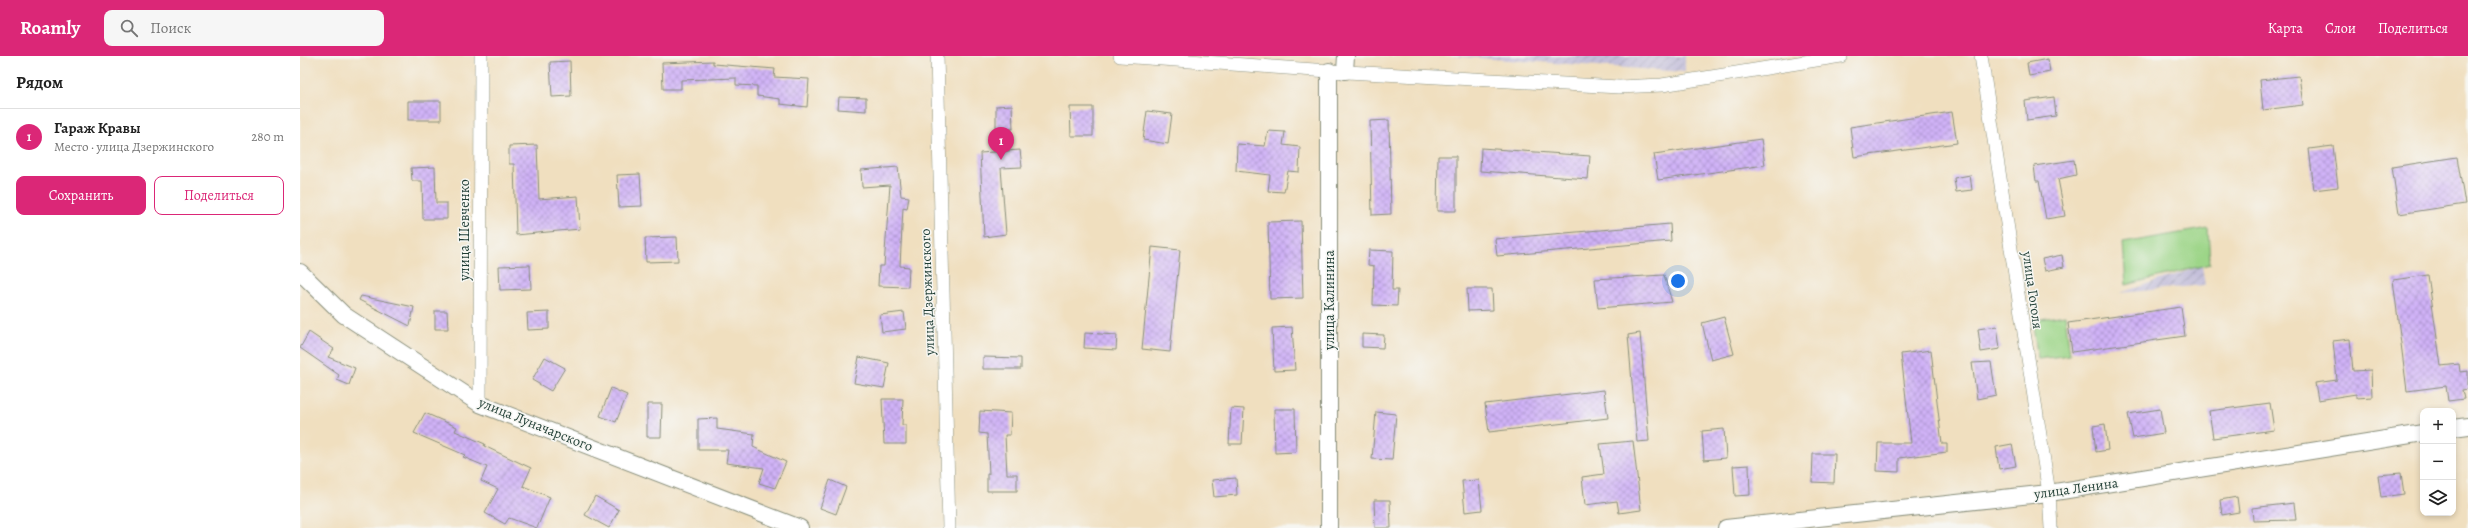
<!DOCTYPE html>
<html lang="ru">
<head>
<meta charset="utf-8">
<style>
	body { margin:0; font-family:Alegreya,serif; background:#f6f6f6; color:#222 }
	.controls { position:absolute; right:12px; bottom:12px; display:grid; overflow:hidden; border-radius:8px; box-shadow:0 2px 6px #0003 }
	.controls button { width:36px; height:36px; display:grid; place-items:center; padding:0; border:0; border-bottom:1px solid #e0e0e0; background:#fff; color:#222; font:20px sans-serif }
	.you { position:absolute; left:1378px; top:225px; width:14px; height:14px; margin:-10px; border:3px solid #fff; border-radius:50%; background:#1a73e8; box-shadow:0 0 0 6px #1a73e833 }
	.badge { display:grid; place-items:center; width:26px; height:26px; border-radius:50%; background:#db2777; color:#fff; font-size:13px; font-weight:700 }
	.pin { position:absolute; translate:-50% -33px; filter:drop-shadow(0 1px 2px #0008) }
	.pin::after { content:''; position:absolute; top:21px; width:14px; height:12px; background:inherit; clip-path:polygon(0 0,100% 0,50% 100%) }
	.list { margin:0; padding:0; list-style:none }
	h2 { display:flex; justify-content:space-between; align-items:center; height:52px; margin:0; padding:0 16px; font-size:17px }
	h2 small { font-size:13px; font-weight:400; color:#767676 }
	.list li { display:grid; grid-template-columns:26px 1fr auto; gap:12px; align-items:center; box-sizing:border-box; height:56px; padding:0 16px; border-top:1px solid #e0e0e0 }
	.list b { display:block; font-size:15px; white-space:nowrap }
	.list p { margin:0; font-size:13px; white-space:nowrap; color:#767676 }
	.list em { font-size:13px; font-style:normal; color:#767676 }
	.actions { display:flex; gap:8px; padding:12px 16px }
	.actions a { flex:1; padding:9px 0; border:1px solid #db2777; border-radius:8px; text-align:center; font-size:14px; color:#db2777 }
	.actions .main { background:#db2777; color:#fff }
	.icon { flex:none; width:22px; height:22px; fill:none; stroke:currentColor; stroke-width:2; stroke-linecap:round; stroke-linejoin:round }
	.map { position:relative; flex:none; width:2168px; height:472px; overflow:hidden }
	header { display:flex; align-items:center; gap:24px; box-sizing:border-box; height:56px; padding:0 20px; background:#db2777; color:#fff }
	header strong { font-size:19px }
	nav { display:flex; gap:22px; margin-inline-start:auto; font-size:14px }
	.search { width:280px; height:36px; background:#f6f6f6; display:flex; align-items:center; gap:10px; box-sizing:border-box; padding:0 14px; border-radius:8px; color:#767676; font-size:15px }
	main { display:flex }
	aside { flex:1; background:#fff }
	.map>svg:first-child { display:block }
	.industrial { fill:url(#industrial-furrows) }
	.green { fill:#9dd588; stroke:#5e895e }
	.building { fill:url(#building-cross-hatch) }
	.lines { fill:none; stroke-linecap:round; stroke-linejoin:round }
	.minor-casing { stroke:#888e7a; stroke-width:14 }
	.tertiary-casing { stroke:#888e7a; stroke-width:18 }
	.minor { stroke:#fff; stroke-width:13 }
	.tertiary { stroke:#fff; stroke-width:16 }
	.labels { text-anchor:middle; stroke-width:3; stroke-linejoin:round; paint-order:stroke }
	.street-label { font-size:14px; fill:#1f3d34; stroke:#f6f6f2 }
</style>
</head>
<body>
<header>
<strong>Roamly</strong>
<div class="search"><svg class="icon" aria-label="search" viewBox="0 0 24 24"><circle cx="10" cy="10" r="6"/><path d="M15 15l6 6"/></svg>Поиск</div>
<nav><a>Карта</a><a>Слои</a><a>Поделиться</a></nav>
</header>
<main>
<aside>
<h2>Рядом<small></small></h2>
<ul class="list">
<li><span class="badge">1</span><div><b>Гараж Кравы</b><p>Место · улица Дзержинского</p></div><em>280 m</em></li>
</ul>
<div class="actions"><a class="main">Сохранить</a><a>Поделиться</a></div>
</aside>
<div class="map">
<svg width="2168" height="472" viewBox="0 0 2168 472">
	<defs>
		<pattern id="industrial-furrows" width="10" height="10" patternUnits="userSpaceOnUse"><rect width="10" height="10" fill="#c5c0da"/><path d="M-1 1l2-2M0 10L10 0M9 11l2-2" fill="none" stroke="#9f9db2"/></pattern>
		<pattern id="building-cross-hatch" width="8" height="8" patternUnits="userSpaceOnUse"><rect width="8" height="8" fill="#d0b2f7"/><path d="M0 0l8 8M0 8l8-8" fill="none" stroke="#a892c9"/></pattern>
	</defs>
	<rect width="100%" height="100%" fill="#f6f6f2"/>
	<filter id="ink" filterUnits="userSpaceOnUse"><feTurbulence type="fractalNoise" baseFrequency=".025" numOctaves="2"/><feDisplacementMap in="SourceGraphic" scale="8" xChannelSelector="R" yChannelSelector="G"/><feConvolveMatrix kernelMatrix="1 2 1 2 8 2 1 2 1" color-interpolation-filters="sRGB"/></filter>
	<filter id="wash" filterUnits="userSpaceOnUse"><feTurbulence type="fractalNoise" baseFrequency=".012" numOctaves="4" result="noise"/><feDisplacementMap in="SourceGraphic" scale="16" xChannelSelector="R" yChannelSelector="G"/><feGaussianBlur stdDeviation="0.9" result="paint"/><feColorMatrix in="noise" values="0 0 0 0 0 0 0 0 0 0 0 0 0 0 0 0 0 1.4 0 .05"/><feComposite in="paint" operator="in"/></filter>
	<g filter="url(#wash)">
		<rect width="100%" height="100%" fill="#f0dfbf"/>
		<!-- industrial -->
		<g class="industrial">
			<polygon points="1149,0 1385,0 1385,16"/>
			<polygon points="1902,210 1905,229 1820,237"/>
		</g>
		<!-- green -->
		<g class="green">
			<polygon points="1908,172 1910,208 1826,229 1823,187"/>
			<polygon points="1765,259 1770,299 1738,303 1733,271 1741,263"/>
		</g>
		<g id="blocks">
			<!-- building -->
			<g class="building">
				<polygon points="1748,3 1750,16 1729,20 1727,7"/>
				<polygon points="270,5 271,40 252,41 250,6"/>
				<polygon points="413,5 413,8 475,13 474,21 509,23 507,51 480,48 480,43 457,40 457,30 436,29 436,22 381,24 381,33 363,33 362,7"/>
				<polygon points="1999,20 2003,49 1963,54 1960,24"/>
				<polygon points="539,41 566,42 566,55 538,53"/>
				<polygon points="1754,41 1756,60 1727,64 1725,45"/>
				<rect x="108" y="45" width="33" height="19"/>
				<polygon points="712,49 713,73 696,73 696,50"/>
				<polygon points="770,51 793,51 793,80 771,80"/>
				<polygon points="847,55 872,58 868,88 843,84"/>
				<polygon points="1652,56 1657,87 1554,101 1550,71"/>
				<polygon points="1089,64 1091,158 1072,159 1070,65"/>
				<polygon points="968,75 985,76 983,89 1000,91 999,116 988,115 984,136 968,135 970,119 936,115 937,88 965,90"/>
				<polygon points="1461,83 1465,109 1358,124 1354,98"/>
				<polygon points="237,89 239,143 278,140 280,173 216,179 214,108 209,108 209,90"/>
				<polygon points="2033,90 2038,131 2014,134 2009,93"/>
				<polygon points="1181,92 1290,100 1288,123 1180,115"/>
				<polygon points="720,94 722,111 701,112 706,178 684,181 680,97"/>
				<polygon points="1138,100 1156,100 1156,155 1137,155"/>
				<polygon points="2157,101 2165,148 2099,158 2092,111"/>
				<polygon points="1774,104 1776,119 1758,123 1765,160 1746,163 1739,125 1736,125 1734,110"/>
				<polygon points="135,111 136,147 147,147 147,163 123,163 122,125 112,125 111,112"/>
				<polygon points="598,111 601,140 609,141 607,153 603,152 600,210 609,211 608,231 578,230 579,210 584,210 590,129 562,131 561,114"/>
				<polygon points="340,118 342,150 319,151 317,119"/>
				<polygon points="1670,119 1672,134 1656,136 1654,122"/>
				<polygon points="1001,165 1003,242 970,243 968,166"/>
				<polygon points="1370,168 1371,185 1197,200 1195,183"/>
				<polygon points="377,181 378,205 346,206 345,182"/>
				<polygon points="852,191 880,194 870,296 842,293"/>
				<polygon points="1069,194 1093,195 1092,234 1098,234 1097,250 1073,249 1074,210 1068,209"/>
				<polygon points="1762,199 1764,211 1745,215 1742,203"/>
				<polygon points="230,209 231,233 200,234 199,210"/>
				<polygon points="1364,219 1372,246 1298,252 1295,223"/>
				<polygon points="2128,219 2141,310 2159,308 2160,316 2168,315 2168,333 2162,334 2164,343 2148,345 2146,330 2107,335 2093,224"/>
				<polygon points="1167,233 1192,233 1193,254 1168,255"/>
				<polygon points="61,240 114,251 110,270 59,244"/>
				<polygon points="1881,251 1885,280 1772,296 1768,267"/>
				<polygon points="135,255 147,255 148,273 135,273"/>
				<polygon points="249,256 249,273 228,274 227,257"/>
				<polygon points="604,256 606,273 582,276 580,259"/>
				<polygon points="1424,261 1434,298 1411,304 1402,267"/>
				<polygon points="1697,270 1700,293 1681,296 1678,273"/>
				<polygon points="992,271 995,314 974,315 972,272"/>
				<polygon points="9,276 34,293 28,301 55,312 49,329 37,324 39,319 0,292"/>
				<polygon points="785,277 817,279 816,294 784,292"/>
				<polygon points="1340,277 1349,385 1337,386 1328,279"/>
				<polygon points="1062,278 1084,279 1083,292 1062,291"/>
				<polygon points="2050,283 2053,315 2071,314 2072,341 2056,342 2056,338 2018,344 2015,327 2037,324 2033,285"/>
				<polygon points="1631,294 1642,388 1647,388 1647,396 1599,402 1599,416 1577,415 1578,387 1611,387 1601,298"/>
				<polygon points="245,301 265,312 251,335 232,324"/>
				<polygon points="559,301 589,307 584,332 554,327"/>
				<polygon points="683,301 721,302 721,313 683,313"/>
				<polygon points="1691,306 1696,339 1677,343 1672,307"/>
				<polygon points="311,332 327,339 316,366 300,360"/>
				<polygon points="1304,334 1308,362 1189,376 1185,348"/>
				<polygon points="582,343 603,343 602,369 606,369 606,388 584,388"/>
				<polygon points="1970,347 1974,374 1913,382 1909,355"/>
				<polygon points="347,348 362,348 361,381 347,381"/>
				<polygon points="931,352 944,353 942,388 929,388"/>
				<polygon points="974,353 995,353 996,396 975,397"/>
				<polygon points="1860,353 1864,377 1833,382 1828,358"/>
				<polygon points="680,355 711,357 710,379 705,379 707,418 717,418 717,435 687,435 687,418 689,418 687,378 679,377"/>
				<polygon points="1076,356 1096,358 1092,404 1072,403"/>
				<polygon points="125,357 157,371 155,375 185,388 184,390 231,412 223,430 250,441 237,472 209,462 205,468 185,457 198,433 181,425 187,411 163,401 165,399 114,377"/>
				<polygon points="417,362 417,373 454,378 453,391 486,406 475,432 459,427 464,412 426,407 428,394 398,394 398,363"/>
				<polygon points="1805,368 1808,394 1796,396 1793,370"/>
				<polygon points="1424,373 1426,402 1404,404 1402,375"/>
				<polygon points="1333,385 1341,454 1319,457 1317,445 1285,449 1282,421 1304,418 1300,388"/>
				<polygon points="1712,388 1716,410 1699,413 1696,391"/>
				<polygon points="1513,398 1535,398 1534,427 1512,426"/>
				<polygon points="1449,409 1450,439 1435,440 1433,410"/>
				<polygon points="2101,417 2104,438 2081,441 2078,419"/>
				<polygon points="936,422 937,439 914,441 912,424"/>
				<polygon points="530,424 546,431 536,458 520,452"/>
				<polygon points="1179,424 1182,454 1165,456 1162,425"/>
				<polygon points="295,440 319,454 309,472 285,459"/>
				<polygon points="1937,441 1939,456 1922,459 1920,444"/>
				<polygon points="1074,444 1090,444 1091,472 1075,472"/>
				<polygon points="1994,447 1996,464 1953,465 1952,452"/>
			</g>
		</g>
	</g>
	<g filter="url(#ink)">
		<use href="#blocks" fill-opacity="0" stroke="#888e7a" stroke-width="1"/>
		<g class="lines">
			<!-- minor casing -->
			<g class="minor-casing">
				<g id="minor">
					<polyline points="637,0 649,472"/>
					<polyline points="820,0 1029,15 1319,31 1362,29 1541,0"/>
					<polyline points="1681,0 1749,437 1751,472"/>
					<polyline points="180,348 181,0"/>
				</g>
			</g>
			<!-- tertiary casing -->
			<g class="tertiary-casing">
				<g id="tertiary">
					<polyline points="1029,15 1029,472"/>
					<polyline points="1045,15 1046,0"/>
					<polyline points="0,216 44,259 180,348 500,472"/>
					<polyline points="2153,372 2168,370"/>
					<polyline points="1426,472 1749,437 2123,377"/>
				</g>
			</g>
			<!-- minor -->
			<use href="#minor" class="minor"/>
			<!-- tertiary -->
			<use href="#tertiary" class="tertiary"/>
		</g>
	</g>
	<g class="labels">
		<!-- street labels -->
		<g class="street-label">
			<text transform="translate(164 174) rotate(-90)" y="5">улица Шевченко</text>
			<text transform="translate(1733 234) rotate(82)" y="5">улица Гоголя</text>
			<text transform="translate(627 236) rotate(-92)" y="5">улица Дзержинского</text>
			<text transform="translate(1029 244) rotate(-90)" y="5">улица Калинина</text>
			<text transform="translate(236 368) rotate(22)" y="5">улица Луначарского</text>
			<text transform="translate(1776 432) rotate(-8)" y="5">улица Ленина</text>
		</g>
	</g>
</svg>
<div class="controls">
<button>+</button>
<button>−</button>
<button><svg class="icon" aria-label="layers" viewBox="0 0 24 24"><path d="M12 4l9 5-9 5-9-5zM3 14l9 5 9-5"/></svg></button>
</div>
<div class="you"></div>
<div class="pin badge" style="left:701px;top:104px">1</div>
</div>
</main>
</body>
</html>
